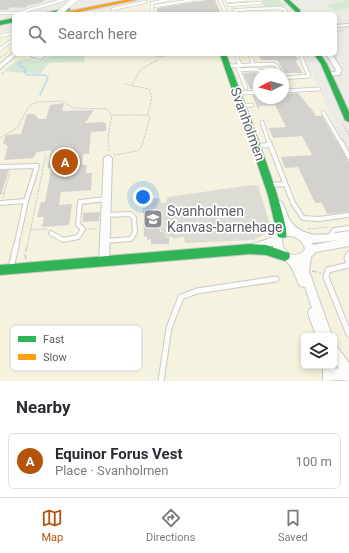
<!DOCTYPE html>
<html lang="en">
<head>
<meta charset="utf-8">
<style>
	body { margin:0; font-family:Roboto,sans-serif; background:#f2f2f3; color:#2b2b33 }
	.controls { position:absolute; right:12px; bottom:12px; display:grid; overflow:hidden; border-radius:6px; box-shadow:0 2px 6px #0003 }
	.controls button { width:36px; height:36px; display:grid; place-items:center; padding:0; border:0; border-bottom:1px solid #e1e1e2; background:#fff; color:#2b2b33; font:20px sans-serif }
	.compass { position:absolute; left:253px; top:68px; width:36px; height:36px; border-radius:50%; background:#fff; box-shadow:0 2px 6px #0003; rotate:265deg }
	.you { position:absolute; left:143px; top:197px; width:14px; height:14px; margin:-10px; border:3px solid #fff; border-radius:50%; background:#1a73e8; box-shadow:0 0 0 6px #1a73e833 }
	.badge { display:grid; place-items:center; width:26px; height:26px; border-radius:50%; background:#b45309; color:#fff; font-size:13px; font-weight:700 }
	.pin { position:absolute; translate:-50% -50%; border:2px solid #fff; box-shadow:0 1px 4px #0006 }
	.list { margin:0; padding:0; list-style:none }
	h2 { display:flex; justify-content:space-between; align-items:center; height:52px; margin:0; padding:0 16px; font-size:17px }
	h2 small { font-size:13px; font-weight:400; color:#7c7c81 }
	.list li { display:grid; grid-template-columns:26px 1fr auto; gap:12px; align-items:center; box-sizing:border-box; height:56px; margin:0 8px 8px; padding:0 8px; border:1px solid #e1e1e2; border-radius:6px }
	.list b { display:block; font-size:15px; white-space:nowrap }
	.list p { margin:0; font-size:13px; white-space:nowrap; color:#7c7c81 }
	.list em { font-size:13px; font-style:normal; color:#7c7c81 }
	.icon { flex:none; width:22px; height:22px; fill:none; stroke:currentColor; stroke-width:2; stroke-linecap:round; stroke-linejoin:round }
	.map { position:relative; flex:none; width:349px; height:381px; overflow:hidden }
	.search { position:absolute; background:#fff; box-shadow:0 2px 6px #0003; left:12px; right:12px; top:12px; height:44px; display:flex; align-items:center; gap:10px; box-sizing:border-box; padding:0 14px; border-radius:6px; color:#7c7c81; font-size:15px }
	.sheet { height:116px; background:#fff }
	nav { display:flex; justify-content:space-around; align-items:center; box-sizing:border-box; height:56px; border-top:1px solid #e1e1e2; background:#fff; font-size:11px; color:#7c7c81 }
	nav a { display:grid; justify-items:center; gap:2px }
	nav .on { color:#b45309 }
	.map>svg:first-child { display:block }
	.commercial { fill:#f5f3df; fill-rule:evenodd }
	.education { fill:#dcdbd4 }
	.green { fill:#d4e8d3 }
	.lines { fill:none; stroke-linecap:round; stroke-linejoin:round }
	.stream-far1 { stroke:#bad6f7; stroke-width:1 }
	.stream { stroke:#bad6f7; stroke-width:1.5 }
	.building { fill:#d3d2cf }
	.lane-far3-casing { stroke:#c9c9c8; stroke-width:3.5 }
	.lane-far2-casing { stroke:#c9c9c8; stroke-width:4.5 }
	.lane-far1-casing { stroke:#c9c9c8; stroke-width:6 }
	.lane-casing { stroke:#c9c9c8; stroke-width:7 }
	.street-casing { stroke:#c9c9c8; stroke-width:2 }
	.fast-casing { stroke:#c9c9c8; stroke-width:2 }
	.slow-casing { stroke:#c9c9c8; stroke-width:2 }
	.path-far1 { stroke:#c9cccb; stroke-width:1; stroke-dasharray:2.5 1; stroke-linecap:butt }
	.path { stroke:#c9cccb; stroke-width:1.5; stroke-dasharray:5 2.5; stroke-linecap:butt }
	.lane-far3 { stroke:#fcfcfb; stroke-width:2.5 }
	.lane-far2 { stroke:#fcfcfb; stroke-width:3 }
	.lane-far1 { stroke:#fcfcfb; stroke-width:4 }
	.lane { stroke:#fcfcfb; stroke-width:5 }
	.street { fill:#fcfcfb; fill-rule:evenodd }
	.fast { fill:#30b455; fill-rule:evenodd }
	.slow { fill:#ff9f0a; fill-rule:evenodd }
	.street-bridge-casing { stroke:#c9c9c8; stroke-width:6; stroke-linecap:butt }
	.street-bridge { stroke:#fcfcfb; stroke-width:5 }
	.labels { text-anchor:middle; stroke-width:3.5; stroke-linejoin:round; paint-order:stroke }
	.street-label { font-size:14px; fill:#5c5e64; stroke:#fff }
	.poi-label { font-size:14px; fill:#5c5e64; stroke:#fff; text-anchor:start }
	.key { fill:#fff; stroke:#cecfd0; stroke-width:1 }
	.key-label { font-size:11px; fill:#5c5e64 }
</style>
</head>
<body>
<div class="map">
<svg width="349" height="381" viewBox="0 0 349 381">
	<rect width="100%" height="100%" fill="#ecebe6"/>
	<!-- commercial -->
	<g class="commercial">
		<polygon points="159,0 262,0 264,6 231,9 283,6 286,14 84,14"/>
		<path d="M 14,30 L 14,54 L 301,54 L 315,80 L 340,137 L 349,151 L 349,381 L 0,381 L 0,33 ZM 259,74 L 283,74 L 283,98 L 259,98 ZM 304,336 L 334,336 L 334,366 L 304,366 Z"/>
	</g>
	<!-- education -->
	<polygon class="education" points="252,185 258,186 270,224 268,229 262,236 253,240 185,243 184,237 173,239 173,237 165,238 163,232 161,232 158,204 167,202 167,197"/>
	<!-- green -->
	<g class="green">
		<polygon points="262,0 278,0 287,6 231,9 264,6"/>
		<path d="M 349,0 L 349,8 C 339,11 335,13 327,5 Z"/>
		<polygon points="84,55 85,62 49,63 40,74 4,71 15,62 25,59 40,61 52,56"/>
	</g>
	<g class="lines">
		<!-- stream-far1 -->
		<polyline class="stream-far1" points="19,63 20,61"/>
		<!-- stream -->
		<polyline class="stream" points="20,62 18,65 26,69 24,72 27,75 45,75 48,78 40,95"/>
	</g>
	<!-- building -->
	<g class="building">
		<polygon points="0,0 45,0 41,3 29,5 24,8 11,7 7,10 0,10"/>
		<polygon points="207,0 215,0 221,14 157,14 157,8"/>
		<polygon points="258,54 295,54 298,60 295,60 303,73 285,73 278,61 275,60 261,60"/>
		<polygon points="254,72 259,74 259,89 250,89 243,73"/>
		<polygon points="298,93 310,108 311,108 316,116 322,116 349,162 349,212 327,214 322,203 315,203 298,167 285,168 281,157 312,155 302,136 273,138 269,128 286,127 275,105 259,106 259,111 252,95 259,95 259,98 283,98 283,94"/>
		<polygon points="64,103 62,111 94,110 85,123 104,122 106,124 106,131 91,132 89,154 83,154 82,165 87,165 86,173 92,173 91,190 61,192 59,205 72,204 69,225 42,227 44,217 37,217 41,202 45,202 51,170 51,168 48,168 51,150 37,152 33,158 4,160 8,146 3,143 6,135 21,134 27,114 34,114 39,119 46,119 50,105"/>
		<polygon points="0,170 9,170 1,195 0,195"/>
		<polygon points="160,198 161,204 158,204 160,232 163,232 165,238 169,238 169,244 151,244 151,239 147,240 147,236 144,237 143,208 146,208 145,202 149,202 149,199"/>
		<polygon points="100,212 99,221 83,222 83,213"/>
	</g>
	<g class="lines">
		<!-- lane-far3 casing -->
		<g class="lane-far3-casing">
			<g id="lane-far3">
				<polyline points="220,0 226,14"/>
				<polyline points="227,1 246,0"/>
				<polyline points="229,5 260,3"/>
				<polyline points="155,6 193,0"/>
				<polyline points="0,13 18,13 63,0"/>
				<polyline points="112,14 113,9 145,2"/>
				<polyline points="152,14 152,3 168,0"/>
				<polyline points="236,14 235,10 278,8 284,9 287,14"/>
				<polyline points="0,36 14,33"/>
				<polyline points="0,49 14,39"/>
				<polyline points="236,54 239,63"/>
				<polyline points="249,54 253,63"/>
				<polyline points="300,54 304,63"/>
				<polyline points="157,55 171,54"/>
			</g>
		</g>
		<!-- lane-far2 casing -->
		<g class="lane-far2-casing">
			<g id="lane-far2">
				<polyline points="239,62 240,65"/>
				<polyline points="252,62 253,64"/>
				<polyline points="227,66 273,64 277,66 280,72 268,73 254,69 239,70"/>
				<polyline points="238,68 246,88"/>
				<polyline points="283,78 309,76 303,62"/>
				<polyline points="283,91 319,89"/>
				<polyline points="237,93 259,92"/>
				<polyline points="242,106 252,105"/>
				<polyline points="323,112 341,143"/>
				<polyline points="262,122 269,143"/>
			</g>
		</g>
		<!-- lane-far1 casing -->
		<g class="lane-far1-casing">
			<g id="lane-far1">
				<polyline points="269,142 293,203 303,218 319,219 349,215"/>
				<polyline points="341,142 349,157"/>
				<polyline points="256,146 270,145"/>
				<polyline points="0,167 37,166 26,201 16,247"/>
				<polyline points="270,185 284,184"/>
				<polyline points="0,203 26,201"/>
				<polyline points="51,233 63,240 78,237 83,229 78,225 80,202 106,199"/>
				<polyline points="330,237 334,230 349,228"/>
				<polyline points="105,241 131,239 135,232 134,218 130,214 106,215"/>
			</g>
		</g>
		<!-- lane casing -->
		<g class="lane-casing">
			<g id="lane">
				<polyline points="349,254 347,258 349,263"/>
				<polyline points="349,265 328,270 326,277 349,334"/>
				<polyline points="11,268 16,246"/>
				<polyline points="161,381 169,328 181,297 197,291 276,279"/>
			</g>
		</g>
		<!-- street casing -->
		<g class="street-casing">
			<g id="street">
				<polygon points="349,24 349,26 335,27 335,25"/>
				<polygon points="14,52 14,54 17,54 16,55 0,69 0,64"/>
				<polygon points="31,54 40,55 48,54 41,59 32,57"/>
				<polygon points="326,54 332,54 342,70 339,75 329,76 326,74 329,72 335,72 336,70"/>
				<polygon points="108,155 112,158 109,261 107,264 104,265 101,264 99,261 104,158"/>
				<path d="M 279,201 L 282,202 C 285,208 287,216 291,222 C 307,241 327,234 349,231 L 349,246 L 316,252 L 311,257 L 309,271 L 332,336 L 316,336 L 308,313 L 309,309 L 312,308 L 305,287 L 300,286 C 296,279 294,270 288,263 C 283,256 274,257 273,245 C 267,248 260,252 253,250 L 251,247 L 253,244 C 260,242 266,240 272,237 C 277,234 281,230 287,228 L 283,223 L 275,204 L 276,202 ZM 287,236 C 296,236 301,239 305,248 L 304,251 C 292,260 282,252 282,239 ZM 338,240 L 313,245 L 312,243 Z"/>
				<path d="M 334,346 L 338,348 L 349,363 L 349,381 C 340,379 332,381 323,381 L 323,366 L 334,366 L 334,364 L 335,369 L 339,368 L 334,362 Z"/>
			</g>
		</g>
		<!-- fast casing -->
		<g class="fast-casing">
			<g id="fast">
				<polygon points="284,0 289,0 300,10 300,12 296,12"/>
				<polygon points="68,8 70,9 70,10 51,14 40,14"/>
				<polygon points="14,18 14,22 0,25 0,21"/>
				<path d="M 220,54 L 226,54 C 235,78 292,223 286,237 L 282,238 L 278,237 L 268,195 Z"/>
				<polygon points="314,54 320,54 327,64 349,112 349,122 345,120 321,64"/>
				<polygon points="250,244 266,245 289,253 290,256 289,259 285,261 266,255 250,254 0,275 0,265"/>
			</g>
		</g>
		<!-- slow casing -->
		<g class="slow-casing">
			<polygon id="slow" points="126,0 136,0 67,14 56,14"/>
		</g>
		<!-- path-far1 -->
		<g class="path-far1">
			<polyline points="12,8 16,4"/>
			<polyline points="335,32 344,30"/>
			<polyline points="0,58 7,53"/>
			<polyline points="2,72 4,75"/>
			<polyline points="125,84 149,89 152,98 148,114"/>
			<polyline points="132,84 141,69 158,60"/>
			<polyline points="343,124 349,136"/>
			<polyline points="0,138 18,127 29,106 38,102 63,101 73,108 107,109 112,115 149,115 150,118 141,148 137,151 114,155"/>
			<polyline points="109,151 108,137 112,115"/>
			<polyline points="0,193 4,193 3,198"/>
			<polyline points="4,193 10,172"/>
			<polyline points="88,229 97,229"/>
			<polyline points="308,229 329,227"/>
			<polyline points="31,230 48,229"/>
			<polyline points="27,247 46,154"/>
		</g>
		<!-- path -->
		<g class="path">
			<polyline points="26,259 25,255 27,246"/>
			<polyline points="312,271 321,273"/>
		</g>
		<!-- lane-far3 -->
		<use href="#lane-far3" class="lane-far3"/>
		<!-- lane-far2 -->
		<use href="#lane-far2" class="lane-far2"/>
		<!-- lane-far1 -->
		<use href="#lane-far1" class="lane-far1"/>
		<!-- lane -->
		<use href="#lane" class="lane"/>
		<!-- street -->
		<use href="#street" class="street"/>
		<!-- fast -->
		<use href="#fast" class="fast"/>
		<!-- slow -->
		<use href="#slow" class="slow"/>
		<!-- street-bridge casing -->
		<g class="street-bridge-casing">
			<polyline id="street-bridge" points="58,14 74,0"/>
		</g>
		<!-- street-bridge -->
		<use href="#street-bridge" class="street-bridge"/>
	</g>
	<!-- icons -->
	<defs>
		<g id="school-square" transform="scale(1)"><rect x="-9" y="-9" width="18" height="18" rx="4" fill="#8e8f92" stroke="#fff"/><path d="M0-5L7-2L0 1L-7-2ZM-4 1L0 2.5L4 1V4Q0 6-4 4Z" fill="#fff"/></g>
	</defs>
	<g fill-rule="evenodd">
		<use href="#school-square" x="153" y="219"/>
	</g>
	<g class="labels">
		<!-- street labels -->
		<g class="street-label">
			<text transform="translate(248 124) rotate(70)" y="5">Svanholmen</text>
		</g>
		<!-- poi labels -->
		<g class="poi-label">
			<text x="167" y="216">Svanholmen<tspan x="167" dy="16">Kanvas-barnehage</tspan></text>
		</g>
	</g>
	<!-- legend -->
	<rect x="10" y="325" width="132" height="46" rx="6" class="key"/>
	<rect x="18" y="336" width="18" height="6" fill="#30b455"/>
	<rect x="18" y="354" width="18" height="6" fill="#ff9f0a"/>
	<g class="key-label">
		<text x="43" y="343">Fast</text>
		<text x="43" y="361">Slow</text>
	</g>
</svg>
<div class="controls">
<button><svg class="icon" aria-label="layers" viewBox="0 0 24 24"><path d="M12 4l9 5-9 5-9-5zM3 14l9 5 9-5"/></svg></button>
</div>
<svg class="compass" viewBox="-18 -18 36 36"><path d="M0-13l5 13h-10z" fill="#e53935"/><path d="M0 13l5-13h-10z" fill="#7c7c81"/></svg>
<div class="you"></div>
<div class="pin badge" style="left:65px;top:162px">A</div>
<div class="search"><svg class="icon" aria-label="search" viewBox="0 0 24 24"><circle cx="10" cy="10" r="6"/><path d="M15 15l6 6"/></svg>Search here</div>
</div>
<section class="sheet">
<h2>Nearby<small></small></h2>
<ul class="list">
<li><span class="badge">A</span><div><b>Equinor Forus Vest</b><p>Place · Svanholmen</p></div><em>100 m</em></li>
</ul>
</section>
<nav>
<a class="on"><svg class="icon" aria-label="map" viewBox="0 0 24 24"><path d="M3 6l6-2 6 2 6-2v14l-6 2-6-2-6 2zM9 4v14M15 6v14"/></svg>Map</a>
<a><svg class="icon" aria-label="directions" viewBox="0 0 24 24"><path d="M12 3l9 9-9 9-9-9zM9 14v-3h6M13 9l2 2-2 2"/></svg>Directions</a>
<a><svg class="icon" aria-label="saved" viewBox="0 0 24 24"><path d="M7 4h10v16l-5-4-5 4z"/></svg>Saved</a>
</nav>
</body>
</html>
